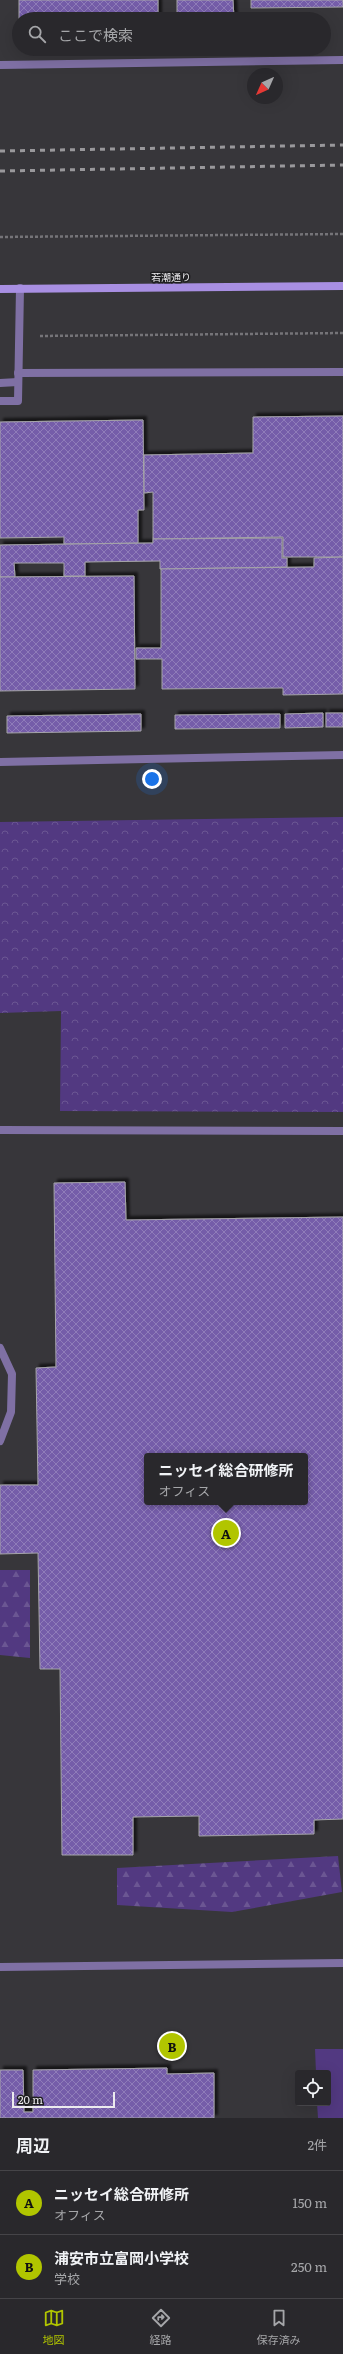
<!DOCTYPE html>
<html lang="ja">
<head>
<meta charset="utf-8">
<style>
	body { margin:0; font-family:Literata,"Noto Sans JP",serif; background:#313034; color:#f1f3f6 }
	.controls { position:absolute; right:12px; bottom:12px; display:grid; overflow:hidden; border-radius:4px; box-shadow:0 4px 16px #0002 }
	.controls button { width:36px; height:36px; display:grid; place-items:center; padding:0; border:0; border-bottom:1px solid #454448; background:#29282c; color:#f1f3f6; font:20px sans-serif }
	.compass { position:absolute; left:247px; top:68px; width:36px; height:36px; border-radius:50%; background:#29282c; box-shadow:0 4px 16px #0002; rotate:225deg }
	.scale { position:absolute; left:12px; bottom:10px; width:103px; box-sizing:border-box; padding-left:4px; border:2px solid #ecebee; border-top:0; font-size:11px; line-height:14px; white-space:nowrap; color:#ecebee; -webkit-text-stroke:3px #1e1e20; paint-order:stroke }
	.you { position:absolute; left:152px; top:779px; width:14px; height:14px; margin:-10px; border:3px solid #fff; border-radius:50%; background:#1a73e8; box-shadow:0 0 0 6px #1a73e833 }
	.badge { display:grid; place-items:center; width:26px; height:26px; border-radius:50%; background:#b1c500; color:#111; font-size:13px; font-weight:700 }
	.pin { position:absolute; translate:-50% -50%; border:2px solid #fff; box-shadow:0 1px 4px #0006 }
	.popup { position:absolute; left:144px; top:1453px; width:164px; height:52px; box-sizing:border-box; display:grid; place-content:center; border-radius:4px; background:#29282c; filter:drop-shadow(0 1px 3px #0005); font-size:13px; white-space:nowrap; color:#a5a6a9 }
	.popup b { font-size:15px; color:#f1f3f6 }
	.popup::after { content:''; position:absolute; left:50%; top:100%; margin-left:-8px; border:8px solid transparent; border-top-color:#29282c }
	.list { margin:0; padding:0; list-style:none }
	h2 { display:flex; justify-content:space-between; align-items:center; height:52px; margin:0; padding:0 16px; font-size:17px }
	h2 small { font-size:13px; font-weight:400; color:#a5a6a9 }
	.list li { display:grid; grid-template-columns:26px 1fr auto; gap:12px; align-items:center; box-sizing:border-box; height:64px; padding:0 16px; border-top:1px solid #454448 }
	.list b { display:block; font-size:15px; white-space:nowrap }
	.list p { margin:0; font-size:13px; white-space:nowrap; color:#a5a6a9 }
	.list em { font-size:13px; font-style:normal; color:#a5a6a9 }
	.icon { flex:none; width:22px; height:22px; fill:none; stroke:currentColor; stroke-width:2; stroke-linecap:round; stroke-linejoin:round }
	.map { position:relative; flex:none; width:343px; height:2118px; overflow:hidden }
	.search { position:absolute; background:#29282c; box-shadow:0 4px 16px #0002; left:12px; right:12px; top:12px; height:44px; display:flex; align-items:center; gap:10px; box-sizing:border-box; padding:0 14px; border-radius:22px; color:#a5a6a9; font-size:15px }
	.sheet { height:180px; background:#29282c }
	nav { display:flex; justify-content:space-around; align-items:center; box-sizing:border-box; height:56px; border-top:1px solid #454448; background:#29282c; font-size:11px; color:#a5a6a9 }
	nav a { display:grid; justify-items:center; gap:2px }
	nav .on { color:#b1c500 }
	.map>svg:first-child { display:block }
	.forest { fill:url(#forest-firs) }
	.park { fill:url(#park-crowns) }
	.pitch { fill:#523981 }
	.building { fill:url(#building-cross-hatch); stroke:#a5a4a9; fill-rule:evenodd; filter:url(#shadow) }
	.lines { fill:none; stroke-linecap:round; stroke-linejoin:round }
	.path { stroke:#757478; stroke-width:2.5; stroke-dasharray:3 2; stroke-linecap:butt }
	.service { stroke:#7f70a4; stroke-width:8 }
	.minor { stroke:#7f70a4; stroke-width:8 }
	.tertiary { stroke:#7f70a4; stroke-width:8 }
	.secondary { stroke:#a88fe2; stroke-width:8 }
	.rail { stroke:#99989b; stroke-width:3; stroke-dasharray:5 5; stroke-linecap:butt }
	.labels { text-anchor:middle; stroke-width:3; stroke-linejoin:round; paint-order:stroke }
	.street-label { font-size:10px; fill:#ecebee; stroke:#1e1e20 }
</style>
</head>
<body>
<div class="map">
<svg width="343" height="2118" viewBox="0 0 343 2118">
	<defs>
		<pattern id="forest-firs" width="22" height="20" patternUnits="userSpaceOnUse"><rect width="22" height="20" fill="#523981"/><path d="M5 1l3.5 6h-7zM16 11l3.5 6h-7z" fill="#6b5693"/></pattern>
		<pattern id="park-crowns" width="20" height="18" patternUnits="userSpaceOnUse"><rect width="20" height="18" fill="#523981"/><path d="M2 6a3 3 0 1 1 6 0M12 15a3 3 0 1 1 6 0" fill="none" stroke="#6b5693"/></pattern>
		<pattern id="building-cross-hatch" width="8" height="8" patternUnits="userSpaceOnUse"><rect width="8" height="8" fill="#755da9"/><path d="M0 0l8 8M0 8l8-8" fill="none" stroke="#8f7cb9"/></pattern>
		<filter id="shadow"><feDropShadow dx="3.5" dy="-3.5" stdDeviation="1" flood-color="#0009"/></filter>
	</defs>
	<rect width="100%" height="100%" fill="#37363a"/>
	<!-- forest -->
	<g class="forest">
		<polygon points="0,1570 30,1570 30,1658 0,1655"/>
		<polygon points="338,1856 342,1892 232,1912 117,1905 117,1868"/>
	</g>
	<!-- park -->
	<polygon class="park" points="343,817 343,1112 60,1111 61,1011 0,1013 0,822"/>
	<!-- pitch -->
	<polygon class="pitch" points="315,2049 343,2049 343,2118 318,2118 317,2103 328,2103 328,2073 316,2073"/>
	<!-- building -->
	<g class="building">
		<rect x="19" y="0" width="139" height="19"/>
		<polygon points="177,0 233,0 234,19 177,19"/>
		<polygon points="251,0 343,0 343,7 251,8"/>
		<polygon points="343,416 343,557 283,557 283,537 153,539 153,492 144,493 144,455 253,453 253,417"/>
		<polygon points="143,420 144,510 138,510 138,543 64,544 64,537 0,538 0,422"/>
		<polygon points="282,538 282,558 287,558 287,567 160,569 160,561 85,562 85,576 64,576 64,563 14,563 15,577 0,577 0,545 153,543 153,539"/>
		<polygon points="343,557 343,694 283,695 283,688 162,689 162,659 136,659 136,648 161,648 161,569 314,567 314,558"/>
		<polygon points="134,576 135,689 0,691 0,577"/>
		<polygon points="323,713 323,727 285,728 285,714"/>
		<rect x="326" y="713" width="17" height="14"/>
		<polygon points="141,714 141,731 7,733 7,716"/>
		<polygon points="280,714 280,728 175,729 175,715"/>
		<path d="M 125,1182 L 126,1220 L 343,1217 L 343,1819 L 314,1820 L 314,1834 L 199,1836 L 199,1816 L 133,1817 L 133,1855 L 62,1855 L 60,1669 L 40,1669 L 38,1553 L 0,1554 L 0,1485 L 38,1485 L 36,1368 L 56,1367 L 54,1183 ZM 147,1456 L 305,1456 L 305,1502 L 147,1502 Z"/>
		<polygon points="167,2068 167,2074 214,2073 214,2118 0,2118 0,2070 23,2070 24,2112 33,2112 33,2070"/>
	</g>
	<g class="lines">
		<!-- path -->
		<g class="path">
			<polyline points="0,237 343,234"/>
			<polyline points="40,336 343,333"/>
		</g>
		<!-- service -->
		<g class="service">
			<polyline points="18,373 343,372"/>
			<polyline points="0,383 18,382"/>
			<polyline points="0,401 18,401 20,288"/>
			<polyline points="0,762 343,755"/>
			<polyline points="0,1130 343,1131"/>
			<polyline points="0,1348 12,1374 11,1412 0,1441"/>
		</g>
		<!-- minor -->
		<polyline class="minor" points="0,65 343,60"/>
		<!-- tertiary -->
		<polyline class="tertiary" points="0,1967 343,1963"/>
		<!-- secondary -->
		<polyline class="secondary" points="0,289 343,286"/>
		<!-- rail -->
		<g class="rail">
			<polyline points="0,151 343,145"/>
			<polyline points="0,171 343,165"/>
		</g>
	</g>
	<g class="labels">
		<!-- street labels -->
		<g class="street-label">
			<text x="171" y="281">若潮通り</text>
		</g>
	</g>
</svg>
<div class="controls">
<button><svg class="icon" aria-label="locate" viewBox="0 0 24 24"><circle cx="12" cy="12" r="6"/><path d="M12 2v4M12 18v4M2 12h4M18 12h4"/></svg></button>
</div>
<svg class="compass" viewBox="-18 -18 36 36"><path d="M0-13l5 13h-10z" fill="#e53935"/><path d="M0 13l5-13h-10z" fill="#a5a6a9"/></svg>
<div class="scale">20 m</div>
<div class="you"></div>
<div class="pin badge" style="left:226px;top:1533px">A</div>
<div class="popup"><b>ニッセイ総合研修所</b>オフィス</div>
<div class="pin badge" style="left:172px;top:2046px">B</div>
<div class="search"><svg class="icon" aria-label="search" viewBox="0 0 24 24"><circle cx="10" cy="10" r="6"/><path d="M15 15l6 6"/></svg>ここで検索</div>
</div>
<section class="sheet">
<h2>周辺<small>2件</small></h2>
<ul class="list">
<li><span class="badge">A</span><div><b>ニッセイ総合研修所</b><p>オフィス</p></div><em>150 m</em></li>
<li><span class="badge">B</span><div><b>浦安市立富岡小学校</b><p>学校</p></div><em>250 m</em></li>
</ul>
</section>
<nav>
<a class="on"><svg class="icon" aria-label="map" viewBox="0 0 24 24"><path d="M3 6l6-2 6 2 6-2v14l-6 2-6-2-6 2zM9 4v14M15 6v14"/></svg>地図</a>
<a><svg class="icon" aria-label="directions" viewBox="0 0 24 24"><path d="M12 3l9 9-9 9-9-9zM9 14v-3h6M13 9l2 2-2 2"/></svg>経路</a>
<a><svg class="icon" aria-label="saved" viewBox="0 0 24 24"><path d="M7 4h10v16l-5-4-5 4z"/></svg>保存済み</a>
</nav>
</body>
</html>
